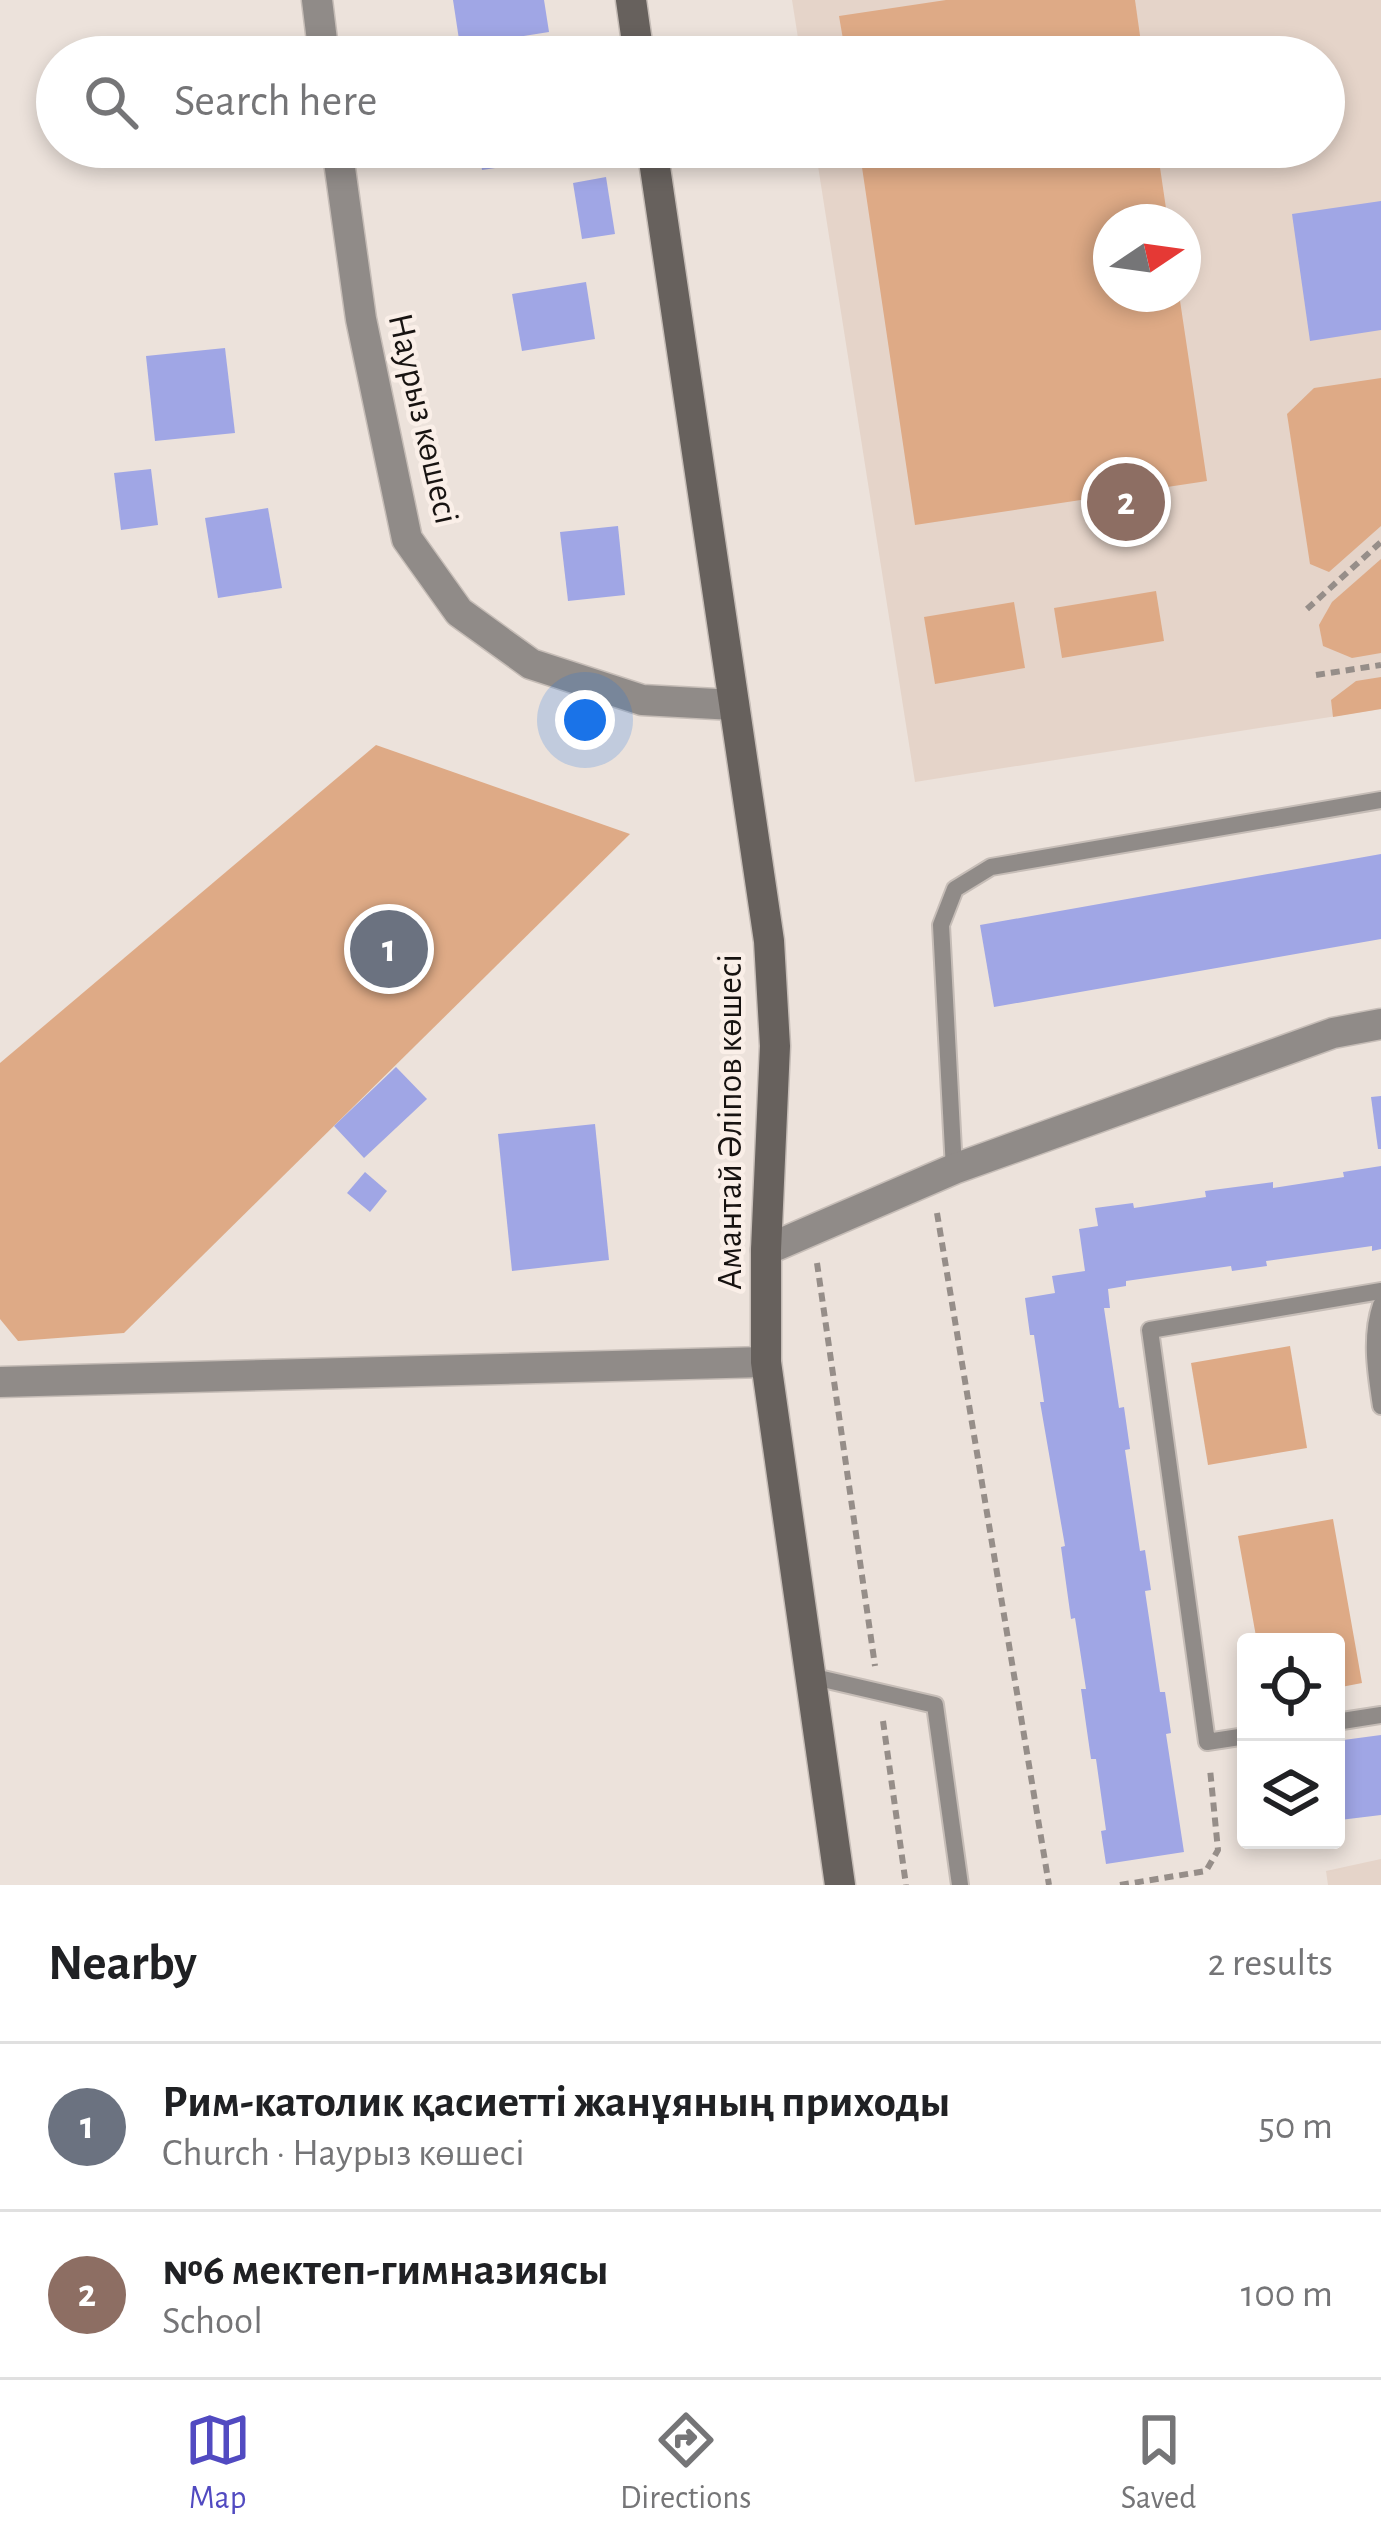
<!DOCTYPE html>
<html lang="en">
<head>
<meta charset="utf-8">
<style>
	body { margin:0; font-family:"Alegreya Sans",sans-serif; background:#f2f2f2; color:#202124 }
	.controls { position:absolute; right:36px; bottom:36px; display:grid; overflow:hidden; border-radius:12px; box-shadow:0 6px 18px #0003 }
	.controls button { width:108px; height:108px; display:grid; place-items:center; padding:0; border:0; border-bottom:3px solid #e0e0e0; background:#fff; color:#202124; font:60px sans-serif }
	.compass { position:absolute; left:1093px; top:204px; width:108px; height:108px; border-radius:50%; background:#fff; box-shadow:0 6px 18px #0003; rotate:77deg }
	.you { position:absolute; left:585px; top:720px; width:42px; height:42px; margin:-30px; border:9px solid #fff; border-radius:50%; background:#1a73e8; box-shadow:0 0 0 18px #1a73e833 }
	.badge { display:grid; place-items:center; width:78px; height:78px; border-radius:50%; background:#514ac1; color:#fff; font-size:39px; font-weight:700 }
	.pin { position:absolute; translate:-50% -50%; border:6px solid #fff; box-shadow:0 3px 12px #0006 }
	.list { margin:0; padding:0; list-style:none }
	h2 { display:flex; justify-content:space-between; align-items:center; height:156px; margin:0; padding:0 48px; font-size:51px }
	h2 small { font-size:39px; font-weight:400; color:#757577 }
	.list li { display:grid; grid-template-columns:78px 1fr auto; gap:36px; align-items:center; box-sizing:border-box; height:168px; padding:0 48px; border-top:3px solid #e0e0e0 }
	.list b { display:block; font-size:45px; white-space:nowrap }
	.list p { margin:0; font-size:39px; white-space:nowrap; color:#757577 }
	.list em { font-size:39px; font-style:normal; color:#757577 }
	.icon { flex:none; width:66px; height:66px; fill:none; stroke:currentColor; stroke-width:2; stroke-linecap:round; stroke-linejoin:round }
	.map { position:relative; flex:none; width:1381px; height:1885px; overflow:hidden }
	.search { position:absolute; background:#fff; box-shadow:0 6px 18px #0003; left:36px; right:36px; top:36px; height:132px; display:flex; align-items:center; gap:30px; box-sizing:border-box; padding:0 42px; border-radius:66px; color:#757577; font-size:45px }
	.sheet { height:492px; background:#fff }
	nav { display:flex; justify-content:space-around; align-items:center; box-sizing:border-box; height:168px; border-top:3px solid #e0e0e0; background:#fff; font-size:33px; color:#757577 }
	nav a { display:grid; justify-items:center; gap:6px }
	nav .on { color:#514ac1 }
	.map>svg:first-child { display:block }
	.built { fill:#e5d4c9; fill-rule:evenodd }
	.green { fill:#deaa86 }
	.building { fill:#a0a6e5 }
	.lines { fill:none; stroke-linecap:round; stroke-linejoin:round }
	.lane-casing { stroke:#c6bdb7; stroke-width:20 }
	.street-casing { stroke:#c6bdb7; stroke-width:33 }
	.secondary-casing { stroke:#c6bdb7; stroke-width:33 }
	.path { stroke:#968e89; stroke-width:6; stroke-dasharray:9 6; stroke-linecap:butt }
	.lane { stroke:#908b88; stroke-width:16 }
	.street { stroke:#908b88; stroke-width:30 }
	.secondary { stroke:#67615d; stroke-width:30 }
	.labels { text-anchor:middle; stroke-width:9; stroke-linejoin:round; paint-order:stroke }
	.street-label { font-size:36px; fill:#171311; stroke:#faefe8 }
</style>
</head>
<body>
<div class="map">
<svg width="1381" height="1885" viewBox="0 0 1381 1885">
	<rect width="100%" height="100%" fill="#ece2db"/>
	<!-- built -->
	<g class="built">
		<path d="M 792,0 L 1381,0 L 1381,709 L 915,782 L 815,147 L 1324,147 L 1324,57 L 801,57 ZM 1111,222 L 1183,222 L 1183,294 L 1111,294 Z"/>
		<polygon points="1381,1859 1381,1885 1328,1885 1326,1871"/>
	</g>
	<!-- green -->
	<g class="green">
		<polygon points="946,0 1135,0 1143,57 846,57 839,16"/>
		<polygon points="859,147 1157,147 1168,222 1111,222 1111,294 1179,294 1207,481 915,525"/>
		<polygon points="1381,378 1381,526 1329,572 1310,564 1287,414 1314,388"/>
		<polygon points="1381,559 1381,653 1352,658 1323,646 1319,625 1332,602"/>
		<polygon points="1156,591 1164,641 1062,658 1054,608"/>
		<polygon points="1014,602 1025,668 935,684 924,617"/>
		<polygon points="1381,677 1381,709 1333,717 1331,700 1356,681"/>
		<polygon points="376,745 630,834 124,1333 18,1341 0,1319 0,1063"/>
		<polygon points="1290,1346 1307,1448 1208,1465 1191,1363"/>
		<polygon points="1333,1519 1362,1683 1336,1688 1336,1642 1257,1642 1238,1536"/>
	</g>
	<!-- building -->
	<g class="building">
		<polygon points="453,0 544,0 549,32 460,46"/>
		<polygon points="479,147 570,147 572,156 482,170"/>
		<polygon points="606,177 615,234 582,239 573,183"/>
		<polygon points="1381,201 1381,330 1310,341 1292,214"/>
		<polygon points="586,282 595,339 522,351 512,294"/>
		<polygon points="225,348 235,433 155,441 146,356"/>
		<polygon points="151,469 158,525 121,530 114,473"/>
		<polygon points="268,508 282,588 218,598 205,518"/>
		<polygon points="618,526 625,595 568,601 560,532"/>
		<polygon points="1381,854 1381,939 994,1007 980,925"/>
		<polygon points="396,1067 427,1099 364,1158 334,1126"/>
		<polygon points="1381,1096 1381,1149 1378,1149 1371,1097"/>
		<polygon points="595,1124 609,1260 512,1271 498,1134"/>
		<polygon points="1381,1166 1381,1249 1372,1251 1372,1246 1266,1261 1267,1266 1232,1271 1231,1266 1126,1281 1126,1286 1108,1289 1110,1308 1104,1308 1119,1408 1124,1407 1130,1449 1125,1450 1140,1551 1145,1550 1151,1590 1145,1591 1160,1692 1165,1692 1171,1733 1166,1734 1184,1852 1106,1864 1101,1831 1106,1830 1096,1759 1091,1759 1081,1689 1086,1689 1075,1618 1071,1619 1061,1547 1065,1546 1040,1402 1044,1402 1034,1335 1030,1335 1025,1298 1055,1293 1052,1276 1085,1271 1079,1229 1098,1226 1095,1208 1133,1203 1134,1208 1206,1197 1205,1191 1273,1182 1273,1188 1344,1177 1343,1172"/>
		<polygon points="365,1172 387,1191 370,1212 347,1193"/>
		<polygon points="1381,1735 1381,1815 1340,1820 1336,1791 1336,1741"/>
	</g>
	<g class="lines">
		<!-- lane casing -->
		<g class="lane-casing">
			<g id="lane">
				<polyline points="954,1169 941,925 955,889 991,867 1381,800"/>
				<path d="M 1381,1305 C 1370,1337 1376,1373 1381,1406"/>
				<polyline points="810,1676 935,1705 960,1885"/>
				<polyline points="1336,1722 1381,1715"/>
				<polyline points="1246,1736 1207,1742 1150,1330 1381,1291"/>
			</g>
		</g>
		<!-- street casing -->
		<g class="street-casing">
			<g id="street">
				<polyline points="317,0 324,57"/>
				<polyline points="337,147 361,319 407,539 459,612 531,664 642,700 734,705"/>
				<polyline points="766,1250 954,1169 1333,1033 1381,1024"/>
				<polyline points="0,1382 766,1362"/>
			</g>
		</g>
		<!-- secondary casing -->
		<g class="secondary-casing">
			<g id="secondary">
				<polyline points="631,0 639,57"/>
				<polyline points="652,147 769,941 775,1046 766,1250 766,1362 840,1885"/>
			</g>
		</g>
		<!-- path -->
		<g class="path">
			<polyline points="1307,609 1381,542"/>
			<polyline points="1316,675 1381,665"/>
			<polyline points="937,1213 1049,1885"/>
			<polyline points="817,1263 875,1666"/>
			<polyline points="883,1721 906,1885"/>
			<polyline points="1120,1885 1206,1871 1218,1850 1210,1769"/>
		</g>
		<!-- lane -->
		<use href="#lane" class="lane"/>
		<!-- street -->
		<use href="#street" class="street"/>
		<!-- secondary -->
		<use href="#secondary" class="secondary"/>
	</g>
	<g class="labels">
		<!-- street labels -->
		<g class="street-label">
			<text transform="translate(425 418) rotate(77)" y="13">Наурыз көшесі</text>
			<text transform="translate(728 1122) rotate(-90)" y="13">Амантай Әліпов көшесі</text>
		</g>
	</g>
</svg>
<div class="controls">
<button><svg class="icon" aria-label="locate" viewBox="0 0 24 24"><circle cx="12" cy="12" r="6"/><path d="M12 2v4M12 18v4M2 12h4M18 12h4"/></svg></button>
<button><svg class="icon" aria-label="layers" viewBox="0 0 24 24"><path d="M12 4l9 5-9 5-9-5zM3 14l9 5 9-5"/></svg></button>
</div>
<svg class="compass" viewBox="-18 -18 36 36"><path d="M0-13l5 13h-10z" fill="#e53935"/><path d="M0 13l5-13h-10z" fill="#757577"/></svg>
<div class="you"></div>
<div class="pin badge" style="left:389px;top:949px;background:#6b7280">1</div>
<div class="pin badge" style="left:1126px;top:502px;background:#8d6e63">2</div>
<div class="search"><svg class="icon" aria-label="search" viewBox="0 0 24 24"><circle cx="10" cy="10" r="6"/><path d="M15 15l6 6"/></svg>Search here</div>
</div>
<section class="sheet">
<h2>Nearby<small>2 results</small></h2>
<ul class="list">
<li><span class="badge" style="background:#6b7280">1</span><div><b>Рим-католик қасиетті жанұяның приходы</b><p>Church · Наурыз көшесі</p></div><em>50 m</em></li>
<li><span class="badge" style="background:#8d6e63">2</span><div><b>№6 мектеп-гимназиясы</b><p>School</p></div><em>100 m</em></li>
</ul>
</section>
<nav>
<a class="on"><svg class="icon" aria-label="map" viewBox="0 0 24 24"><path d="M3 6l6-2 6 2 6-2v14l-6 2-6-2-6 2zM9 4v14M15 6v14"/></svg>Map</a>
<a><svg class="icon" aria-label="directions" viewBox="0 0 24 24"><path d="M12 3l9 9-9 9-9-9zM9 14v-3h6M13 9l2 2-2 2"/></svg>Directions</a>
<a><svg class="icon" aria-label="saved" viewBox="0 0 24 24"><path d="M7 4h10v16l-5-4-5 4z"/></svg>Saved</a>
</nav>
</body>
</html>
